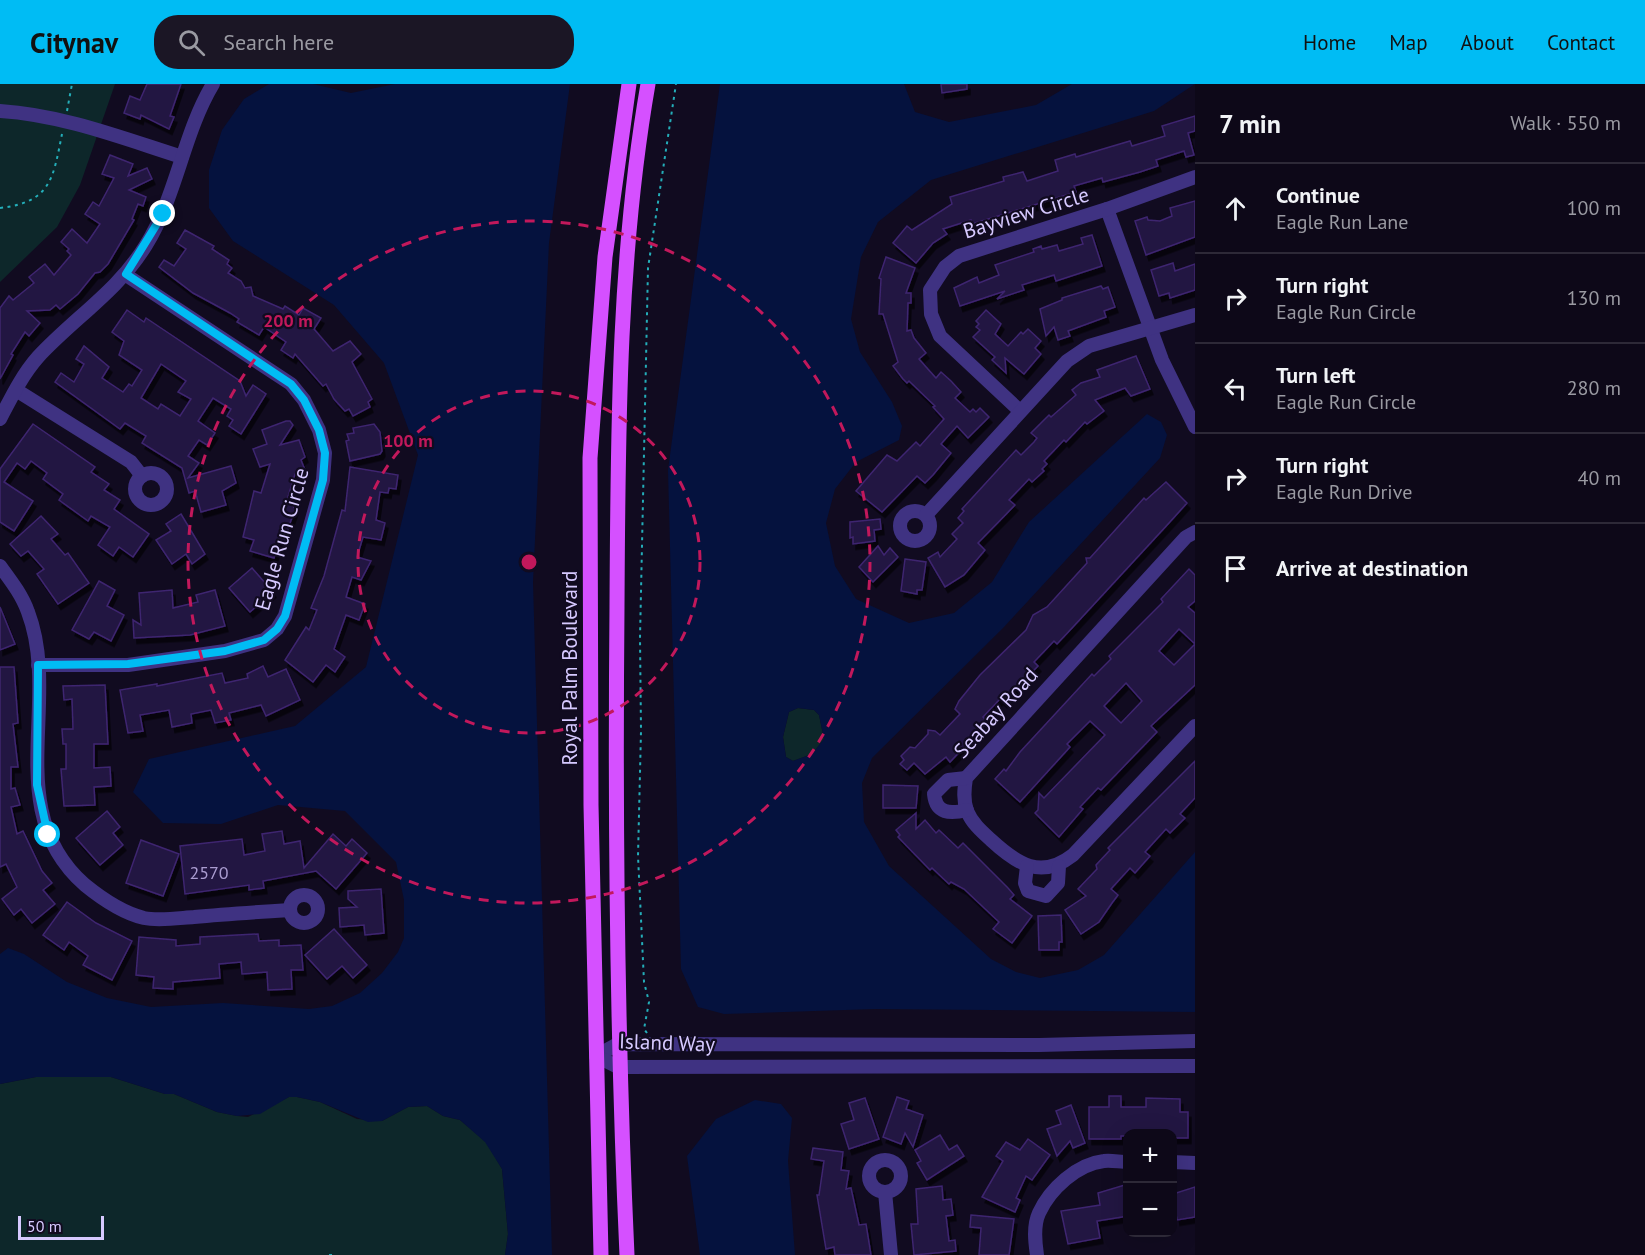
<!DOCTYPE html>
<html lang="en">
<head>
<meta charset="utf-8">
<style>
	body { margin:0; font-family:"PT Sans",sans-serif; background:#1b1625; color:#f1f3f6 }
	.controls { position:absolute; right:18px; bottom:18px; display:grid; overflow:hidden; border-radius:12px; box-shadow:0 6px 24px #0002 }
	.controls button { width:54px; height:54px; display:grid; place-items:center; padding:0; border:0; border-bottom:2px solid #2d2937; background:#0d0818; color:#f1f3f6; font:30px sans-serif }
	.scale { position:absolute; left:18px; bottom:15px; width:86px; box-sizing:border-box; padding-left:6px; border:3px solid #d6c9ff; border-top:0; font-size:16px; line-height:21px; white-space:nowrap; color:#d6c9ff; -webkit-text-stroke:4px #110b20; paint-order:stroke }
	.stop { position:absolute; width:18px; height:18px; margin:-14px; border:4px solid #00bcf4; border-radius:50%; background:#fff }
	.stop.end { background:#00bcf4; border-color:#fff; box-shadow:0 2px 6px #0008 }
	.list { margin:0; padding:0; list-style:none }
	h2 { display:flex; justify-content:space-between; align-items:center; height:78px; margin:0; padding:0 24px; font-size:26px }
	h2 small { font-size:20px; font-weight:400; color:#9a9aa2 }
	.list li { display:grid; grid-template-columns:39px 1fr auto; gap:18px; align-items:center; box-sizing:border-box; height:90px; padding:0 24px; border-top:2px solid #2d2937 }
	.list b { display:block; font-size:22px; white-space:nowrap }
	.list p { margin:0; font-size:20px; white-space:nowrap; color:#9a9aa2 }
	.list em { font-size:20px; font-style:normal; color:#9a9aa2 }
	.icon { flex:none; width:33px; height:33px; fill:none; stroke:currentColor; stroke-width:2; stroke-linecap:round; stroke-linejoin:round }
	.map { position:relative; flex:none; width:1195px; height:1171px; overflow:hidden }
	header { display:flex; align-items:center; gap:36px; box-sizing:border-box; height:84px; padding:0 30px; background:#00bcf4; color:#111 }
	header strong { font-size:28px }
	nav { display:flex; gap:33px; margin-inline-start:auto; font-size:21px }
	.search { width:420px; height:54px; background:#1b1625; display:flex; align-items:center; gap:15px; box-sizing:border-box; padding:0 21px; border-radius:24px; color:#9a9aa2; font-size:22px }
	main { display:flex }
	aside { flex:1; background:#0d0818 }
	.map>svg:first-child { display:block }
	.green { fill:#0d272a }
	.water { fill:#05123e; fill-rule:evenodd }
	.building { fill:#241542; stroke:#3e2570; stroke-width:1.5; fill-rule:evenodd; filter:url(#shadow) }
	.lines { fill:none; stroke-linecap:round; stroke-linejoin:round }
	.path { stroke:#24aeb9; stroke-width:2; stroke-dasharray:3 4.5; stroke-linecap:butt }
	.minor { stroke:#3f3282; stroke-width:14 }
	.major { stroke:#d550ff; stroke-width:15 }
	.route { stroke:#00bcf4; stroke-width:8 }
	.ring { fill:none; stroke:#c2185b; stroke-width:3; stroke-dasharray:10 8 }
	.labels { text-anchor:middle; stroke-width:4.5; stroke-linejoin:round; paint-order:stroke }
	.number-label { font-size:18px; fill:#aa9cd0 }
	.street-label { font-size:21px; fill:#d6c9ff; stroke:#110b20 }
	.centre { fill:#c2185b; stroke:#110b20; stroke-width:3 }
	.ring-label { font-size:18px; text-anchor:middle; font-weight:bold; fill:#c2185b; stroke:#110b20; stroke-width:4.5; stroke-linejoin:round; paint-order:stroke }
</style>
</head>
<body>
<header>
<strong>Citynav</strong>
<div class="search"><svg class="icon" aria-label="search" viewBox="0 0 24 24"><circle cx="10" cy="10" r="6"/><path d="M15 15l6 6"/></svg>Search here</div>
<nav><a>Home</a><a>Map</a><a>About</a><a>Contact</a></nav>
</header>
<main>
<div class="map">
<svg width="1195" height="1171" viewBox="0 0 1195 1171">
	<defs>
		<filter id="shadow"><feDropShadow dx="3" dy="5.5" stdDeviation="0" flood-color="#0009"/></filter>
	</defs>
	<rect width="100%" height="100%" fill="#110b20"/>
	<!-- green -->
	<g class="green">
		<polygon points="0,0 115,0 80,101 57,143 0,198"/>
		<polygon points="798,624 814,626 819,631 824,655 812,670 793,677 786,673 783,653 789,628"/>
		<polygon points="36,993 111,993 165,1010 174,1010 217,1028 237,1032 248,1033 289,1013 297,1013 320,1018 357,1035 382,1037 408,1023 427,1022 443,1032 460,1036 486,1058 502,1085 508,1150 505,1171 0,1171 0,1000"/>
	</g>
	<!-- water -->
	<g class="water">
		<polygon points="269,0 313,0 351,9 395,0 570,0 549,159 533,498 552,1171 505,1171 508,1150 502,1085 485,1058 460,1036 443,1032 427,1022 408,1023 382,1037 368,1038 320,1018 297,1013 289,1013 260,1030 237,1032 217,1028 174,1010 165,1010 111,993 36,993 0,1000 0,870 8,864 24,870 67,898 107,914 151,923 223,919 309,925 332,922 360,909 382,889 398,868 404,854 404,816 396,778 345,727 278,721 221,740 163,739 133,708 149,675 295,642 366,583 418,371 384,279 334,221 233,157 209,124 209,86 222,46 244,15"/>
		<path d="M 720,0 L 904,0 L 915,28 L 949,38 L 1036,21 L 1072,0 L 1195,0 L 1154,27 L 931,96 L 878,138 L 861,173 L 851,235 L 860,268 L 892,318 L 902,342 L 899,356 L 856,378 L 835,405 L 826,439 L 835,482 L 856,515 L 909,539 L 954,529 L 992,498 L 1029,438 L 1147,330 L 1161,338 L 1167,351 L 1160,374 L 1004,543 L 872,674 L 862,699 L 864,738 L 889,782 L 991,875 L 1016,888 L 1040,894 L 1078,886 L 1104,871 L 1195,768 L 1195,928 L 875,925 L 724,930 L 698,923 L 681,885 L 668,386 ZM 798,624 L 814,626 L 819,631 L 824,655 L 812,670 L 793,677 L 786,673 L 783,653 L 789,628 Z"/>
		<polygon points="755,1016 781,1020 792,1034 788,1077 795,1171 700,1171 687,1072 716,1035"/>
	</g>
	<!-- building -->
	<g class="building">
		<polygon points="147,0 181,0 170,32 174,33 169,45 141,31 140,35 124,29 130,12 140,16"/>
		<polygon points="941,0 967,0 967,5 942,9"/>
		<polygon points="1195,32 1195,47 1188,49 1194,71 1186,73 1184,67 1156,76 1158,82 1140,88 1103,98 1102,94 1074,102 1076,108 1034,121 972,140 971,136 943,145 947,150 933,159 916,179 893,159 907,142 912,146 952,120 950,113 1004,97 1003,93 1023,88 1027,97 1058,87 1055,76 1075,70 1076,73 1130,57 1132,62 1165,52 1162,42"/>
		<polygon points="110,71 133,80 128,92 147,84 152,95 129,106 146,113 143,122 138,120 132,135 134,136 108,180 100,188 95,189 78,210 60,225 56,221 50,226 27,227 40,239 29,252 25,248 11,270 13,271 0,295 0,224 9,212 13,216 34,199 29,193 45,180 54,191 71,171 67,167 69,165 61,158 72,145 87,159 100,140 85,130 93,118 99,122 114,94 102,90"/>
		<polygon points="1195,117 1195,153 1146,171 1135,137 1147,133 1148,136 1160,137 1172,132 1170,124"/>
		<polygon points="185,146 214,162 212,165 229,176 227,180 232,184 228,189 241,197 245,204 251,203 253,212 283,225 285,222 299,231 303,224 321,234 314,245 333,267 350,257 361,270 352,278 372,315 368,318 370,323 353,332 349,325 345,327 334,315 326,300 323,302 295,270 293,274 281,266 286,258 264,243 259,251 237,238 239,235 230,229 193,209 159,183 164,176 174,182 186,165 177,159"/>
		<polygon points="1092,151 1102,182 1056,197 1054,191 1022,201 1024,206 997,215 1005,207 960,222 954,204 977,193 979,199 999,191 995,181 1034,168 1033,165 1041,162 1042,165 1057,161 1059,167 1083,160 1081,154"/>
		<polygon points="886,173 915,184 906,209 911,209 911,219 908,219 907,247 911,246 914,254 926,269 919,275 936,294 941,288 951,297 961,308 955,314 970,328 973,325 976,328 980,324 989,333 968,354 957,342 941,360 951,369 933,391 925,399 917,392 882,428 856,407 887,371 897,377 916,358 920,362 944,335 933,323 935,322 909,297 907,299 903,295 893,282 898,278 883,230 879,230 881,195 879,194"/>
		<polygon points="1173,179 1175,187 1195,180 1195,206 1170,214 1169,209 1159,212 1151,186"/>
		<polygon points="1101,202 1103,205 1108,203 1115,223 1104,227 1106,233 1068,247 1070,252 1058,256 1054,243 1046,252 1040,225 1062,216 1062,214"/>
		<path d="M 127,226 L 144,238 L 146,234 L 240,297 L 246,312 L 253,301 L 266,310 L 241,350 L 229,342 L 233,336 L 227,332 L 231,325 L 213,314 L 198,337 L 215,349 L 207,361 L 199,356 L 188,372 L 199,379 L 188,394 L 231,382 L 236,399 L 222,407 L 226,421 L 201,428 L 195,407 L 189,409 L 182,384 L 142,359 L 146,352 L 125,339 L 120,345 L 55,298 L 61,289 L 74,298 L 84,280 L 76,275 L 84,262 L 109,283 L 102,294 L 123,308 L 129,300 L 132,302 L 142,286 L 119,271 L 124,257 L 112,248 ZM 161,280 L 186,297 L 178,308 L 191,315 L 180,332 L 161,320 L 158,325 L 141,314 Z"/>
		<polygon points="986,226 1001,240 995,250 1008,262 1021,248 1023,250 1028,245 1041,257 1035,264 1041,270 1024,290 1005,274 1006,289 992,276 995,273 973,253 980,246 976,243 979,240 976,237"/>
		<polygon points="1136,272 1150,305 1131,312 1125,304 1095,316 1104,327 1087,340 1085,338 1066,358 1064,356 1044,377 1047,380 1042,385 1044,387 1032,398 1029,395 1009,416 1015,421 978,459 985,466 964,491 945,503 928,474 938,468 940,473 957,455 952,450 963,439 958,434 964,427 962,425 1016,366 1021,371 1034,358 1037,354 1031,349 1049,331 1051,333 1076,311 1072,306 1081,299 1100,293 1097,286"/>
		<polygon points="286,337 290,337 293,341 280,361 299,356 305,373 301,376 305,386 295,390 288,413 295,425 283,459 279,458 274,474 250,467 254,456 243,453 254,407 261,409 270,380 260,383 253,365 267,360 262,346"/>
		<polygon points="33,340 95,383 91,388 109,400 104,406 120,416 114,425 149,450 133,473 119,463 113,472 98,461 110,443 91,432 88,437 59,416 63,410 43,395 47,389 31,377 25,385 17,379 4,398 33,417 14,447 0,438 0,385"/>
		<polygon points="374,340 380,348 382,367 380,370 350,377 346,357 349,356 347,350 354,349 353,344"/>
		<polygon points="350,383 398,391 396,405 389,404 388,409 380,408 376,436 385,439 381,456 363,453 357,473 371,477 361,496 352,493 346,513 365,520 359,536 346,531 334,565 345,573 335,588 326,581 313,598 285,576 306,543 309,546 317,526 311,524 324,492 342,426 345,427"/>
		<polygon points="1166,398 1187,419 1169,439 1073,543 1057,560 1054,557 1034,578 1038,582 1010,611 1004,618 1000,615 983,633 988,638 950,678 946,673 925,690 914,679 907,686 900,680 904,676 901,672 910,663 915,664 928,650 928,646 935,647 940,651 960,630 955,625 959,617 980,591 1026,546 1033,531 1047,523 1087,479 1086,474 1090,474 1144,414 1146,416"/>
		<polygon points="181,430 205,470 192,480 186,470 172,480 156,456 171,447 166,440"/>
		<polygon points="41,432 58,450 51,455 65,471 68,469 89,499 58,520 37,490 44,485 28,467 21,472 10,460"/>
		<polygon points="880,435 881,445 874,446 875,457 853,460 853,453 850,454 850,438"/>
		<polygon points="878,462 884,471 890,464 898,473 873,498 859,483"/>
		<polygon points="905,475 926,478 922,506 917,506 917,510 901,507"/>
		<polygon points="252,484 273,508 250,528 229,504"/>
		<path d="M 1189,485 L 1195,491 L 1195,517 L 1188,523 L 1195,529 L 1195,601 L 1151,642 L 1157,648 L 1101,706 L 1098,704 L 1080,723 L 1083,725 L 1059,753 L 1035,729 L 1038,726 L 1039,709 L 1044,714 L 1105,651 L 1090,637 L 1067,660 L 1070,663 L 1020,718 L 995,695 L 1004,685 L 1006,687 L 1020,668 L 1092,590 L 1094,592 L 1111,575 L 1109,572 L 1163,518 L 1161,515 ZM 1179,545 L 1195,560 L 1174,581 L 1159,567 ZM 1126,599 L 1142,617 L 1121,639 L 1104,622 Z"/>
		<polygon points="99,497 115,506 107,522 124,531 111,557 94,548 89,555 72,546"/>
		<polygon points="172,506 173,524 198,518 196,511 215,506 225,542 190,551 134,554 133,536 141,541 139,509"/>
		<polygon points="0,523 15,560 0,566"/>
		<polygon points="263,582 268,593 286,585 300,616 266,632 261,621 229,629 231,636 215,639 211,626 191,630 192,639 172,643 169,626 140,631 143,647 128,649 120,606 157,600 157,602 222,589 225,599 248,594 247,590"/>
		<polygon points="0,583 14,583 18,639 13,640 18,683 11,683 11,705 15,704 20,721 11,723 17,750 23,747 42,787 52,799 43,806 55,820 32,839 21,825 14,831 2,815 17,803 6,780 0,783"/>
		<polygon points="105,601 108,660 94,660 94,684 110,683 111,702 94,703 95,721 64,722 61,685 66,685 66,660 63,660 62,645 73,645 72,615 64,616 63,602"/>
		<polygon points="1195,677 1195,714 1180,730 1185,734 1170,749 1166,745 1145,768 1150,772 1135,789 1130,784 1111,805 1118,811 1112,819 1099,838 1081,850 1065,826 1086,812 1078,805 1097,785 1096,781 1110,766 1108,764"/>
		<polygon points="883,701 918,702 916,724 883,724"/>
		<polygon points="107,727 120,743 113,749 123,761 100,781 76,754"/>
		<polygon points="916,729 916,745 925,736 936,749 939,746 958,764 963,759 1008,804 1014,811 1010,815 1032,832 1012,859 993,845 999,838 964,805 951,798 949,800 932,784 930,786 898,753 900,751 896,746"/>
		<polygon points="282,747 284,760 300,757 304,784 333,750 346,762 352,755 367,769 336,805 316,787 263,797 264,804 249,806 249,801 185,810 180,762 242,755 244,771 265,767 262,750"/>
		<polygon points="141,756 179,770 163,812 126,799"/>
		<polygon points="381,805 384,849 365,851 364,841 340,843 339,824 357,823 348,815 348,807"/>
		<polygon points="67,818 96,839 132,857 112,896 83,881 88,872 69,858 64,866 43,851"/>
		<polygon points="1061,831 1062,858 1059,858 1059,866 1039,866 1038,832"/>
		<polygon points="334,845 367,881 353,894 342,882 327,895 305,871"/>
		<polygon points="258,850 259,857 279,856 279,862 301,861 303,886 291,886 292,905 268,906 267,888 242,890 241,878 219,880 220,894 173,898 173,905 153,904 154,893 136,891 139,853 176,856 176,862 200,860 200,853"/>
		<polygon points="1109,1012 1121,1012 1121,1023 1146,1023 1146,1014 1180,1015 1180,1028 1188,1028 1188,1054 1173,1054 1173,1050 1128,1050 1128,1052 1121,1052 1121,1055 1089,1055 1089,1023 1109,1023"/>
		<polygon points="897,1013 909,1017 906,1025 923,1031 913,1063 905,1049 901,1060 883,1053"/>
		<polygon points="865,1014 879,1055 849,1065 841,1040 854,1036 849,1019"/>
		<polygon points="1071,1021 1085,1059 1073,1064 1070,1057 1057,1072 1047,1045 1061,1040 1056,1027"/>
		<polygon points="940,1051 949,1066 957,1061 964,1072 927,1096 917,1079 921,1077 915,1066"/>
		<polygon points="1028,1055 1050,1071 1032,1096 1026,1092 1016,1114 1020,1116 1015,1128 982,1113 1003,1077 996,1072 1006,1058 1020,1066"/>
		<polygon points="813,1064 843,1068 841,1086 849,1087 846,1105 851,1104 859,1141 866,1140 871,1171 835,1171 834,1163 826,1165 817,1111 819,1111 824,1077 811,1075"/>
		<polygon points="1128,1100 1128,1132 1097,1137 1100,1154 1068,1160 1061,1127 1100,1121 1098,1109"/>
		<polygon points="942,1102 943,1116 951,1115 953,1131 946,1132 949,1157 955,1156 956,1167 914,1171 911,1140 918,1140 916,1105"/>
		<polygon points="1195,1103 1195,1133 1177,1136 1173,1110"/>
		<polygon points="971,1131 1014,1135 1009,1171 979,1171 981,1144 970,1143"/>
	</g>
	<g class="lines">
		<!-- path -->
		<g class="path">
			<polyline points="67,27 72,0"/>
			<path d="M 0,124 C 51,118 53,95 62,50"/>
			<polyline points="647,949 644,945 649,918 644,898 638,772 641,647 640,554 648,184 676,0"/>
			<polyline points="329,1171 333,1171"/>
		</g>
		<!-- minor -->
		<g class="minor">
			<path d="M 0,27 C 63,31 122,54 182,73"/>
			<polyline points="1107,125 1162,276 1195,343"/>
			<polyline points="16,306 131,378 142,392"/>
			<polyline points="1020,327 940,252 931,230 930,206 945,183 959,172 1107,125 1195,93"/>
			<path d="M 0,335 C 11,314 22,291 38,273 C 74,234 118,207 146,161 C 177,111 183,50 213,0"/>
			<circle cx="151" cy="405" r="16"/>
			<circle cx="915" cy="442" r="15"/>
			<polyline points="926,431 1067,277 1089,262 1195,231"/>
			<path d="M 1195,448 L 1186,453 L 966,694 C 964,706 963,716 967,727 C 972,739 981,747 991,756 C 1017,780 1041,796 1073,771 L 1195,642"/>
			<path d="M 0,482 C 11,497 22,511 28,528 C 62,617 0,727 85,801 C 101,814 123,829 144,834 C 159,837 179,834 194,833 C 226,830 258,828 290,826"/>
			<polyline points="38,581 128,581 225,567 264,556 277,545 285,532 323,396 325,369 319,346 304,316 291,300 126,191"/>
			<path d="M 966,694 L 948,696 L 934,710 C 936,730 950,730 967,726"/>
			<polyline points="1027,782 1025,799 1028,807 1046,812 1058,799 1059,782"/>
			<circle cx="304" cy="825" r="14"/>
			<polyline points="596,972 618,960 1039,961 1195,957"/>
			<polyline points="596,972 618,983 1195,982"/>
			<circle cx="885" cy="1092" r="16"/>
			<polyline points="1172,1078 1195,1079"/>
			<polyline points="885,1108 891,1171"/>
			<path d="M 1037,1171 C 1035,1158 1033,1142 1039,1129 C 1050,1105 1077,1080 1104,1077 C 1111,1076 1120,1078 1128,1078"/>
		</g>
		<!-- major -->
		<g class="major">
			<polyline points="601,1171 591,721 590,374 605,173 629,0"/>
			<path d="M 627,1171 C 617,955 615,739 617,523 C 618,349 618,172 648,0"/>
		</g>
	</g>
	<g class="lines">
		<!-- route -->
		<polyline class="route" points="48,751 37,701 38,581 128,580 225,567 264,556 277,545 285,532 323,396 325,369 319,346 304,316 291,300 126,190 163,130"/>
	</g>
	<!-- distance rings -->
	<g class="ring">
		<circle cx="529" cy="478" r="171"/>
		<circle cx="529" cy="478" r="341"/>
	</g>
	<g class="labels">
		<!-- number labels -->
		<g class="number-label">
			<text x="209" y="795">2570</text>
		</g>
		<!-- street labels -->
		<g class="street-label">
			<text transform="translate(1026 129) rotate(-17)" y="7">Bayview Circle</text>
			<text transform="translate(282 455) rotate(-74)" y="7">Eagle Run Circle</text>
			<text transform="translate(570 584) rotate(-90)" y="7">Royal Palm Boulevard</text>
			<text transform="translate(996 629) rotate(-48)" y="7">Seabay Road</text>
			<text transform="translate(667 959) rotate(2)" y="7">Island Way</text>
		</g>
	</g>
	<circle cx="529" cy="478" r="9" class="centre"/>
	<g class="ring-label">
		<text x="288" y="243">200 m</text>
		<text x="408" y="363">100 m</text>
	</g>
</svg>
<div class="controls">
<button>+</button>
<button>−</button>
</div>
<div class="scale">50 m</div>
<div class="stop" style="left:48px;top:751px"></div>
<div class="stop end" style="left:163px;top:130px"></div>
</div>
<aside>
<h2>7 min<small>Walk · 550 m</small></h2>
<ul class="list">
<li><svg class="icon" aria-label="ahead" viewBox="0 0 24 24"><path d="M12 20V5M6 11l6-6 6 6"/></svg><div><b>Continue</b><p>Eagle Run Lane</p></div><em>100 m</em></li>
<li><svg class="icon" aria-label="right" viewBox="0 0 24 24"><path d="M7 20v-9h11M14 6l5 5-5 5"/></svg><div><b>Turn right</b><p>Eagle Run Circle</p></div><em>130 m</em></li>
<li><svg class="icon" aria-label="left" viewBox="0 0 24 24"><path d="M17 20v-9H6M10 6l-5 5 5 5"/></svg><div><b>Turn left</b><p>Eagle Run Circle</p></div><em>280 m</em></li>
<li><svg class="icon" aria-label="right" viewBox="0 0 24 24"><path d="M7 20v-9h11M14 6l5 5-5 5"/></svg><div><b>Turn right</b><p>Eagle Run Drive</p></div><em>40 m</em></li>
<li><svg class="icon" aria-label="arrive" viewBox="0 0 24 24"><path d="M6 21V4h12l-3 4 3 4H6"/></svg><div><b>Arrive at destination</b></div></li>
</ul>
</aside>
</main>
</body>
</html>
